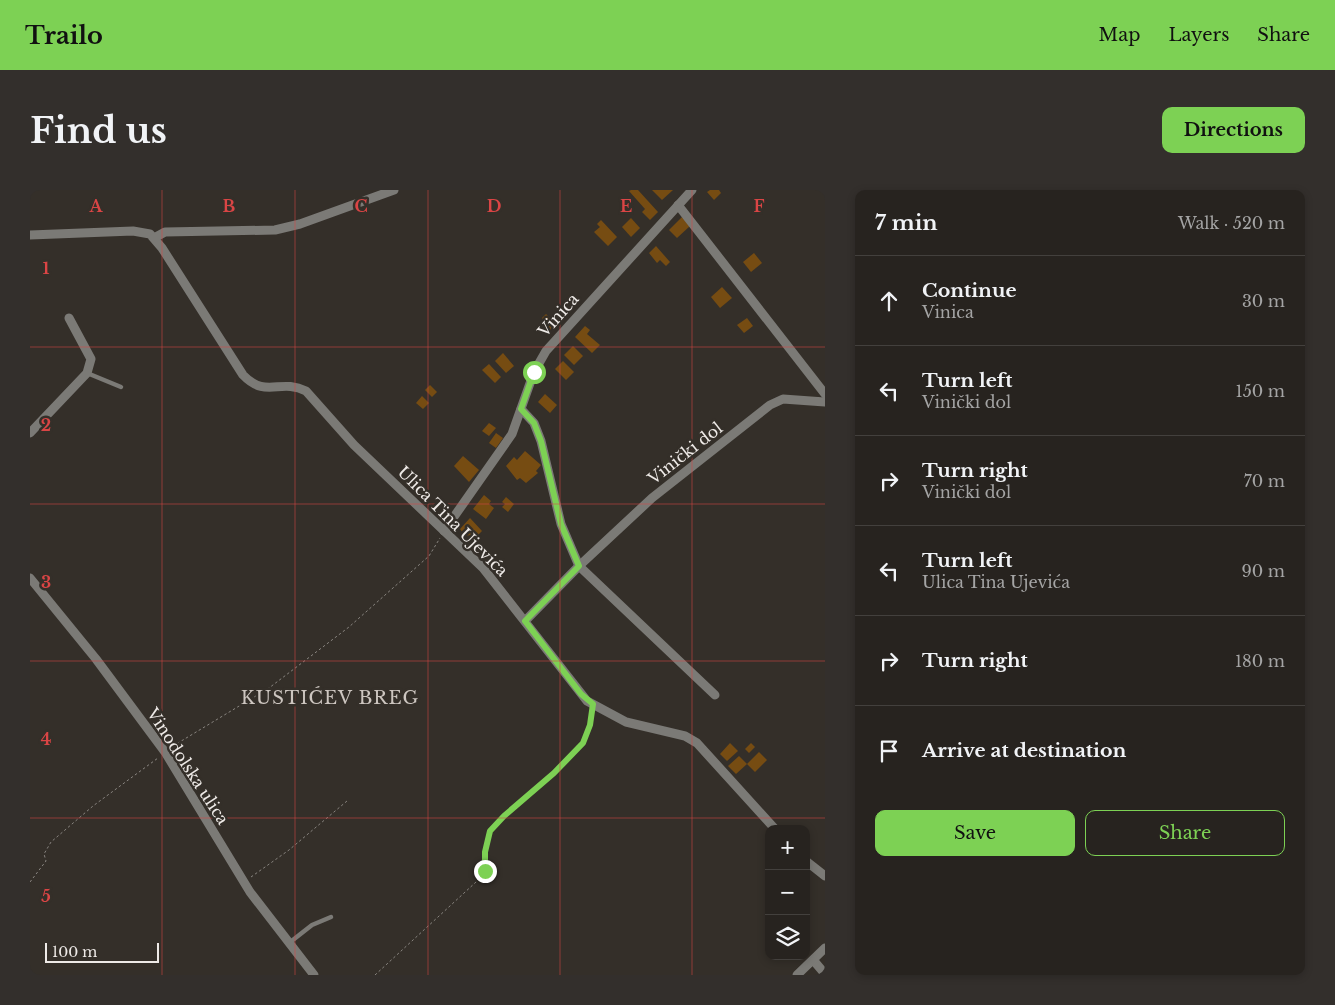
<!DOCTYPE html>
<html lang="en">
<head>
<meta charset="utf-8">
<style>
	body { margin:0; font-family:"Libre Baskerville",serif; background:#332f2c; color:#f1f3f6 }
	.controls { position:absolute; right:15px; bottom:15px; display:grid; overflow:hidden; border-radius:10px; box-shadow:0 2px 8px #0003 }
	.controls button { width:45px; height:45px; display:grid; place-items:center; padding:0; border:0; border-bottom:1px solid #43403d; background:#27231f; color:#f1f3f6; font:25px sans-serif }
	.scale { position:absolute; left:15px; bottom:12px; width:114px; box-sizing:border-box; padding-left:5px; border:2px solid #eeeae7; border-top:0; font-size:14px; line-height:18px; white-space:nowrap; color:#eeeae7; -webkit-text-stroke:4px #342f29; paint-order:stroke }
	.stop { position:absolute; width:15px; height:15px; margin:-11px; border:4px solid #7dd154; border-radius:50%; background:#fff }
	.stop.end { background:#7dd154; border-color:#fff; box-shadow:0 1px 5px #0008 }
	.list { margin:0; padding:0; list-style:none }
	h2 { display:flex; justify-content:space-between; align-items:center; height:65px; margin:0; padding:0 20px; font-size:21px }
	h2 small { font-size:16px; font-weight:400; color:#a4a4a4 }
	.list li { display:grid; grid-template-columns:32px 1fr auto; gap:15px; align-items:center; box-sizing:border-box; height:90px; padding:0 20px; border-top:1px solid #43403d }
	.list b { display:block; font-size:19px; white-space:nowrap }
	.list p { margin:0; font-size:16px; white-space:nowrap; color:#a4a4a4 }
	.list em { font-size:16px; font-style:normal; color:#a4a4a4 }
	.actions { display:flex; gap:10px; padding:15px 20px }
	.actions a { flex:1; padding:11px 0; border:1px solid #7dd154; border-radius:10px; text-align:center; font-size:18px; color:#7dd154 }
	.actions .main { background:#7dd154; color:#111 }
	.icon { flex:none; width:28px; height:28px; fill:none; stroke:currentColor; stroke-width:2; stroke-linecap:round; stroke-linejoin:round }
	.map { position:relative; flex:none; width:795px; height:785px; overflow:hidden; border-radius:10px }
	header { display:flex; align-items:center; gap:30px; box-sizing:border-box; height:70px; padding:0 25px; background:#7dd154; color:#111 }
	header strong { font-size:24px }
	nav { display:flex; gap:28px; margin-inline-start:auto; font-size:18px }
	.intro { display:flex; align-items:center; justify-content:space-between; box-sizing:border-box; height:120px; padding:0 30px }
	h1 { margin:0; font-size:35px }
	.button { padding:12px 22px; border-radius:10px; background:#7dd154; color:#111; font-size:18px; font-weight:700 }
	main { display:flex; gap:30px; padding:0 30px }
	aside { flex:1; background:#27231f; border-radius:10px; box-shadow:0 2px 8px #0003 }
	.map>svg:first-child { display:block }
	.building { fill:#764c12 }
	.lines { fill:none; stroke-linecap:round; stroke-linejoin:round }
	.path { stroke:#898580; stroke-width:1; stroke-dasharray:2.5 2.5; stroke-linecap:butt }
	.lane { stroke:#7b7a76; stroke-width:4.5 }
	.street { stroke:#7b7a76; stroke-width:9 }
	.route { stroke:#7dd154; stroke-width:6 }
	.grid { fill:none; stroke:#da4545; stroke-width:1; stroke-opacity:0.55 }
	.labels { text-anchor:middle; stroke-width:5; stroke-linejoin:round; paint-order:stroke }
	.street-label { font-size:16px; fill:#eeeae7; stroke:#342f29 }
	.neighbourhood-label { font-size:18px; letter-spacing:1px; fill:#cdc6c0; stroke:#342f29 }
	.grid-label { font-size:16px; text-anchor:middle; font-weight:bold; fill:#da4545; stroke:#342f29; stroke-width:5; stroke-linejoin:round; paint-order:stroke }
</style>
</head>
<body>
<header>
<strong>Trailo</strong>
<nav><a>Map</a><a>Layers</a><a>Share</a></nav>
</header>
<div class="intro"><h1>Find us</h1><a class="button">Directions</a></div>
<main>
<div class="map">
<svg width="795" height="785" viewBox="0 0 795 785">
	<rect width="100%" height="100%" fill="#342f29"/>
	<!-- building -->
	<g class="building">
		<polygon points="601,0 608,0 628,22 620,30 612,22 615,19 599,1"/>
		<polygon points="622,0 643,0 632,10"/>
		<polygon points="680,0 689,0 691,3 684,10 677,2"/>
		<polygon points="652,27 660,36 647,48 639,40"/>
		<polygon points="601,28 610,38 601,47 592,37"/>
		<polygon points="571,30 587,47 578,56 564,42 570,37 567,34"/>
		<polygon points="626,56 640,72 636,76 630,70 627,73 619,63"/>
		<polygon points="724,63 732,73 721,82 713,72"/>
		<polygon points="692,97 702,108 690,118 681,107"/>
		<polygon points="516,124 526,134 518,142 513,137 517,133 512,128"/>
		<polygon points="717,128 723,136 714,143 707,135"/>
		<polygon points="555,136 560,140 557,144 570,155 562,163 545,147"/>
		<polygon points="543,156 553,166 544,175 534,165"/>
		<polygon points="473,163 484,176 476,183 465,171"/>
		<polygon points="533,171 544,182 536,190 525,179"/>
		<polygon points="459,174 471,187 465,193 452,180"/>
		<polygon points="400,195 407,202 402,207 395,200"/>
		<polygon points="515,204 527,215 520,223 508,212"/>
		<polygon points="392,206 399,213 393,219 386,213"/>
		<polygon points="459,233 466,238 459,246 452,241"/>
		<polygon points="466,243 473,248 466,258 459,253"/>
		<polygon points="495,261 511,275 506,281 508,283 496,293 490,288 487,290 476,276 484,267 487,270"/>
		<polygon points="433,266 449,280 439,292 424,276"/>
		<polygon points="454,305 461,311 459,314 464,318 456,329 443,319"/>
		<polygon points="476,307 484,314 478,322 472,317 475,314 472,312"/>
		<polygon points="440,328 452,341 445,348 441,345 435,346 430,339"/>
		<polygon points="700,553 708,561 697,571 690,564"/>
		<polygon points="721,553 725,557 719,563 715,559"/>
		<polygon points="729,562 737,570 725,582 717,574"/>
		<polygon points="709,566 717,574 706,584 698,576"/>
	</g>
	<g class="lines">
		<!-- path -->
		<g class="path">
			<polyline points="143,556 239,498 319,437 399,366 410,348"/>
			<polyline points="221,687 259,660 317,611"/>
			<polyline points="0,692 16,671 14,664 21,652 63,616 128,568"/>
			<path d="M 345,785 L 446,692 C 448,689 454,684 455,680 C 459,667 453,652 462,639 C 492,598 555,578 562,522"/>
		</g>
		<!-- lane -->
		<g class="lane">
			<polyline points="57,183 91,197"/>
			<polyline points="259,753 282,735 301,727"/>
		</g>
		<!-- street -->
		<g class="street">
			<polyline points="648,15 795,204"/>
			<path d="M 0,45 L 103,41 L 120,44 L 132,58 L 213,185 C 236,209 250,188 276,201 L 324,255 L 453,378 L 557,511 L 596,532 L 655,546 L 667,553 L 745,639"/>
			<polyline points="124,48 135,42 245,40 270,34 364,0"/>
			<polyline points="491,219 504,233 511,251 531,334 549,376 685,505"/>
			<polyline points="0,243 57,183 61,169 39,128"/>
			<polyline points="414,341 482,244 504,182 516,161 662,0"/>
			<polyline points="0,388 66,469 135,562 220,702 284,785"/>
			<polyline points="495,431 549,376 622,308 740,215 753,209 795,212"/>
			<polyline points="776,671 795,686"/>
			<polyline points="784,771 795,784"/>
			<polyline points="767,785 795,758"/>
		</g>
	</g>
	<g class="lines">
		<!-- route -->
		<polyline class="route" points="455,681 455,662 460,641 474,626 524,583 553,553 560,535 563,514 551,504 495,431 549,376 531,334 511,251 504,233 491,219 504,182"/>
	</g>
	<!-- grid -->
	<path class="grid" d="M 132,0 L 132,785M 265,0 L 265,785M 398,0 L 398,785M 530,0 L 530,785M 662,0 L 662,785M 0,157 L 795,157M 0,314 L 795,314M 0,471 L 795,471M 0,628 L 795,628"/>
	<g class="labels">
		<!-- street labels -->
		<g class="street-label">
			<text transform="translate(528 125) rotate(-48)" y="6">Vinica</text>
			<text transform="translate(655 263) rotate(-38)" y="6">Vinički dol</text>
			<text transform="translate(423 331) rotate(45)" y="6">Ulica Tina Ujevića</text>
			<text transform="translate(158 576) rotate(57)" y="6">Vinodolska ulica</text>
		</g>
		<!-- neighbourhood labels -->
		<g class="neighbourhood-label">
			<text x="300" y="514">KUSTIĆEV BREG</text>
		</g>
	</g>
	<g class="grid-label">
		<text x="66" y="22">A</text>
		<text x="199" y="22">B</text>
		<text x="331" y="22">C</text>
		<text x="464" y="22">D</text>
		<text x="596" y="22">E</text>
		<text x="729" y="22">F</text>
		<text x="16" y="84">1</text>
		<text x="16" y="241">2</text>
		<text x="16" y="398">3</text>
		<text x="16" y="555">4</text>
		<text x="16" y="712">5</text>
	</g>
</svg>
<div class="controls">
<button>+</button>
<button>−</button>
<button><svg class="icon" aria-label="layers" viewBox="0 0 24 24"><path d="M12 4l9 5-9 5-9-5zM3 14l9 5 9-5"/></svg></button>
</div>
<div class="scale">100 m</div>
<div class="stop" style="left:504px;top:182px"></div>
<div class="stop end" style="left:455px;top:681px"></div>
</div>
<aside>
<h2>7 min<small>Walk · 520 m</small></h2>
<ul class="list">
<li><svg class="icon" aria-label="ahead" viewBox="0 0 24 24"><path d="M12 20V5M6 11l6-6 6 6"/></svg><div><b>Continue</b><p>Vinica</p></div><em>30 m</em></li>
<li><svg class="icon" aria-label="left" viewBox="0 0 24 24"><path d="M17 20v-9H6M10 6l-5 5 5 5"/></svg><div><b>Turn left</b><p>Vinički dol</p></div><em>150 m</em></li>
<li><svg class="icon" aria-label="right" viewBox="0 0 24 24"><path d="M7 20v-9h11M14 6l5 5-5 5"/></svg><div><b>Turn right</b><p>Vinički dol</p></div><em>70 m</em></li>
<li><svg class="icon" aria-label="left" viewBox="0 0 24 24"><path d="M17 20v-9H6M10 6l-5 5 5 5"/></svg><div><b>Turn left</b><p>Ulica Tina Ujevića</p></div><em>90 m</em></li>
<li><svg class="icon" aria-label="right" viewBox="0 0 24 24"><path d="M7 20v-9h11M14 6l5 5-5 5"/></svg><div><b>Turn right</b></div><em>180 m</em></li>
<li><svg class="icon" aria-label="arrive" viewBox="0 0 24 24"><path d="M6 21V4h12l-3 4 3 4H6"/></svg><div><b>Arrive at destination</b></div></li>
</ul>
<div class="actions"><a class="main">Save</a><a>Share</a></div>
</aside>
</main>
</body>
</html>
